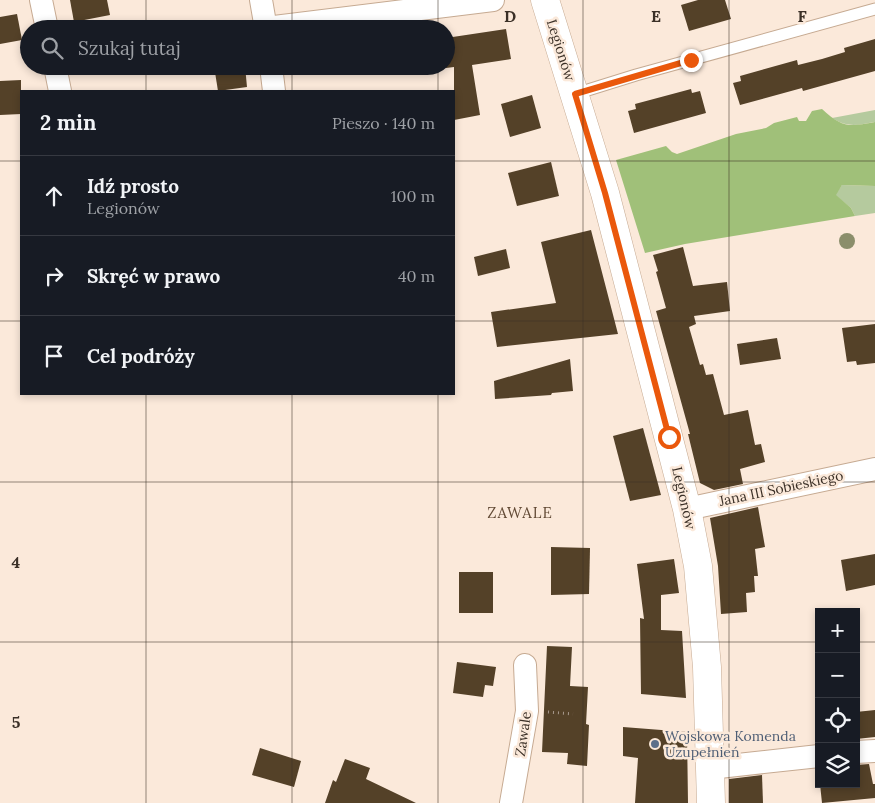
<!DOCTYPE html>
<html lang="pl">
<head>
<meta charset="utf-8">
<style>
	body { margin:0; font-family:Lora,serif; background:#242831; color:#f1f3f6 }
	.controls { position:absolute; right:15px; bottom:15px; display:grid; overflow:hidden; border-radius:0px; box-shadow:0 2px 8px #0003 }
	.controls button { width:45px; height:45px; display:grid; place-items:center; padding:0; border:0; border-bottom:1px solid #363941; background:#171b24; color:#f1f3f6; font:25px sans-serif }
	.stop { position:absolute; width:15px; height:15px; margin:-11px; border:4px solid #ea580c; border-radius:50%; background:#fff }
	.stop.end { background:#ea580c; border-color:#fff; box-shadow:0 1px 5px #0008 }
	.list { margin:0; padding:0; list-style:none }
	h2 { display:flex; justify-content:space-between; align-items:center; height:65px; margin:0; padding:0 20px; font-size:21px }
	h2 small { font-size:16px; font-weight:400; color:#9ea1a6 }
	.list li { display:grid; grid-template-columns:32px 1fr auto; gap:15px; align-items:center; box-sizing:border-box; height:80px; padding:0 20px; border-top:1px solid #363941 }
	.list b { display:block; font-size:19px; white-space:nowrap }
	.list p { margin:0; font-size:16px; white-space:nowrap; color:#9ea1a6 }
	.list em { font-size:16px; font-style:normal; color:#9ea1a6 }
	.icon { flex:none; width:28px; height:28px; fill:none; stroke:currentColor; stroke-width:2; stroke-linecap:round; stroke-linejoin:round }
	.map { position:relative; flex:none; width:875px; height:803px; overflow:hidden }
	.search { position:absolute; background:#171b24; box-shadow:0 2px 8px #0003; left:20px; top:20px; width:435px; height:55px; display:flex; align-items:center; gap:12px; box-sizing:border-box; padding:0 18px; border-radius:28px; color:#9ea1a6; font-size:19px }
	.panel { position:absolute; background:#171b24; box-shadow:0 2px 8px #0003; left:20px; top:90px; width:435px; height:305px; border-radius:0px }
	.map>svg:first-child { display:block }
	.green { fill:#b5ca9e }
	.forest { fill:#a0c079 }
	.building { fill:#544128 }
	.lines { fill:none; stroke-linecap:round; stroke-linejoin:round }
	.lane-casing { stroke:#c6aa92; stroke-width:13 }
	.street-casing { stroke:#c6aa92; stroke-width:24 }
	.secondary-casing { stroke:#c6aa92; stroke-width:29 }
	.path { stroke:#a8998d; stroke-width:3; stroke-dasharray:1 4; stroke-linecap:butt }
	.lane { stroke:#fff; stroke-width:11 }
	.street { stroke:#fff; stroke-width:22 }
	.secondary { stroke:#fff; stroke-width:28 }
	.tree { fill:#8b8e6b }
	.route { stroke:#ea580c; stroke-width:6 }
	.grid { fill:none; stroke:#3b3027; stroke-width:1; stroke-opacity:0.55 }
	.service-dot { fill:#5c6f8a; stroke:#fbe9da; stroke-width:2 }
	.labels { text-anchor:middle; stroke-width:5; stroke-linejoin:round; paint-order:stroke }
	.street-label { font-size:14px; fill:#3b3027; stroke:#fbe9da }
	.service-label { font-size:14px; fill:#4e5e75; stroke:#fbe9da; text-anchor:start }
	.neighbourhood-label { font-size:15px; letter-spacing:1px; fill:#614934; stroke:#fbe9da }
	.grid-label { font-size:16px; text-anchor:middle; font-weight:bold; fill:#3b3027; stroke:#fbe9da; stroke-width:5; stroke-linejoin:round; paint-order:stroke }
</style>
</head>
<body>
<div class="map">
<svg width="875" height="803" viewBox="0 0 875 803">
	<rect width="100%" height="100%" fill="#fbe9da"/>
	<!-- green -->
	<g class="green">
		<path d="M 875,110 L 875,122 C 857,125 848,128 832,118 Z"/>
		<polygon points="842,185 875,186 875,213 855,216 851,208 835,195"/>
	</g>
	<!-- forest -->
	<path class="forest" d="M 822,109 C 843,128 848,127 875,122 L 875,186 L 842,185 L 836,195 L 851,208 L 855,216 L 685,244 L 645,253 L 616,160 L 666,146 L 672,152 L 677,154 L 736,134 L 766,128 L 774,123 L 797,117 L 799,121 L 806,121 L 812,111 Z"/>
	<!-- building -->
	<g class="building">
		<polygon points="70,0 107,0 110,15 74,22"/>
		<polygon points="698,0 725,0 731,19 689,31 681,5"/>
		<polygon points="17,14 22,40 0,44 0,17"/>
		<polygon points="506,29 511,59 472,65 480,115 454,120 454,67 446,68 446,38"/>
		<polygon points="875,39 875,71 803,91 802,88 740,105 733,83 741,81 740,76 797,60 798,65 822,59 845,52 844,48"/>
		<polygon points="214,66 245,66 247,87 218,91"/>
		<polygon points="21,80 21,114 0,115 0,81"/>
		<polygon points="691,89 692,93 700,91 706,113 634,133 628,111 636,109 635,104"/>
		<polygon points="532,95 541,128 510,137 501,104"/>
		<polygon points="551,162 559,196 517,206 508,173"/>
		<polygon points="591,230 618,334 497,347 491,312 556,303 541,242"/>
		<polygon points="683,247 693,286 727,282 730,311 694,316 696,324 689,327 700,365 703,364 706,375 713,374 724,415 748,410 755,445 761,444 765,462 740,469 743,484 714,490 700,483 688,434 690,434 656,311 666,308 656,272 658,271 653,255"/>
		<polygon points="506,249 510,268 478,276 474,257"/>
		<polygon points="875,324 875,363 857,365 856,361 847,362 842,328"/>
		<polygon points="777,338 781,359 740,365 737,344"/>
		<polygon points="570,359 573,391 552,393 551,395 495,399 494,381"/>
		<polygon points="643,428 661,495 630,501 613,436"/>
		<polygon points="758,507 765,547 755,549 758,576 754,576 755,592 746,593 747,612 721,614 718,566 710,518"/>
		<polygon points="551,547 590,548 589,594 551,595"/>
		<polygon points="875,554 875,585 846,591 841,560"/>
		<polygon points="674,559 679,593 661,595 661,630 682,631 686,698 641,694 640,618 644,619 637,564"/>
		<rect x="459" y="572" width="34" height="41"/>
		<polygon points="547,646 572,647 570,686 588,687 586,724 589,725 587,766 567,764 568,753 542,752"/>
		<polygon points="457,662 496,667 493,686 485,685 483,697 453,693"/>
		<polygon points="875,710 875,737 856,739 856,712"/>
		<polygon points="623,727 687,732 688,803 635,803 638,758 623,756"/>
		<polygon points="260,748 301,761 294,787 252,775"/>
		<polygon points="345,759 370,768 366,779 416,803 325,803 333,780 336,782"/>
		<polygon points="869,764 873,784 875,784 875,798 822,803 820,784 856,784 856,765"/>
		<polygon points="762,775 763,803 729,803 729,779"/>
	</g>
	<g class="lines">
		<!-- lane casing -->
		<g class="lane-casing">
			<polyline id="lane" points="575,94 636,75 875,9"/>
		</g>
		<!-- street casing -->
		<g class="street-casing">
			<g id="street">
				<polyline points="41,0 47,29"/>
				<polyline points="261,0 266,29"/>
				<polyline points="266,28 493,0"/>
				<polyline points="55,66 60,91"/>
				<polyline points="271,66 274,91"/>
				<polyline points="687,509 875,469"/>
				<polyline points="856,752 875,751"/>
				<polyline points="710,768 819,756"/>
				<polyline points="511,803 527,711 525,665"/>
			</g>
		</g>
		<!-- secondary casing -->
		<g class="secondary-casing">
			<polyline id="secondary" points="545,0 605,193 687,509 698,566 707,667 711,803"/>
		</g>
		<!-- path -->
		<polyline class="path" points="548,712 573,714"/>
		<!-- lane -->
		<use href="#lane" class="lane"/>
		<!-- street -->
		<use href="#street" class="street"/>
		<!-- secondary -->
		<use href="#secondary" class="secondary"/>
	</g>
	<!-- trees -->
	<circle class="tree" cx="847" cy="241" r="8"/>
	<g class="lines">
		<!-- route -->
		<polyline class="route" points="669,437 605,193 575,94 691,60"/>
	</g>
	<!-- grid -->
	<path class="grid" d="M 146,0 L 146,29M 292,0 L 292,29M 438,0 L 438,29M 583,0 L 583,803M 729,0 L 729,803M 146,66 L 146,91M 292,66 L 292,91M 438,66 L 438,91M 0,161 L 21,161M 454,161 L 875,161M 0,321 L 21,321M 454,321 L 875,321M 146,394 L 146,803M 292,394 L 292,803M 438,394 L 438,803M 0,482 L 875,482M 0,642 L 819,642M 856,642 L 875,642"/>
	<!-- markers -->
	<circle class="service-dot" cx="655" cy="744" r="5"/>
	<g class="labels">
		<!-- street labels -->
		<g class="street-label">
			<text transform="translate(561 50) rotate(72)" y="5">Legionów</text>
			<text transform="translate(781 488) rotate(-12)" y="5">Jana III Sobieskiego</text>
			<text transform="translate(684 498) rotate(77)" y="5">Legionów</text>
			<text transform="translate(523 734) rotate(-82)" y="5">Zawale</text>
		</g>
		<!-- service labels -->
		<g class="service-label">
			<text x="665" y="741">Wojskowa Komenda<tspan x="665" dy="16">Uzupełnień</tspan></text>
		</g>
		<!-- neighbourhood labels -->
		<g class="neighbourhood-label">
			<text x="520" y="518">ZAWALE</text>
		</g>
	</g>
	<g class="grid-label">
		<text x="510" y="22">D</text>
		<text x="656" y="22">E</text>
		<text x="802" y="22">F</text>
		<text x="16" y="568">4</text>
		<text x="16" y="728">5</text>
	</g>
</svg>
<div class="controls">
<button>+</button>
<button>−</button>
<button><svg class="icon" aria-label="locate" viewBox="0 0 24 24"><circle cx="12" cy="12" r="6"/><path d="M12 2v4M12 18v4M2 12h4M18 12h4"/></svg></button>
<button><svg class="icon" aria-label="layers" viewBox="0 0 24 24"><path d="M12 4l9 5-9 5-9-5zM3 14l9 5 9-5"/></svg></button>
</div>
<div class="stop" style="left:669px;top:437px"></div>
<div class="stop end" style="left:691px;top:60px"></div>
<div class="search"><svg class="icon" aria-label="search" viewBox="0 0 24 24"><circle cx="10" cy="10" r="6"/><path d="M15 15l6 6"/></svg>Szukaj tutaj</div>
<section class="panel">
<h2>2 min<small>Pieszo · 140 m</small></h2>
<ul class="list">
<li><svg class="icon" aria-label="ahead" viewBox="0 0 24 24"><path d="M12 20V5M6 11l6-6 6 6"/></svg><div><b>Idź prosto</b><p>Legionów</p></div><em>100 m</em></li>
<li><svg class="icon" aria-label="right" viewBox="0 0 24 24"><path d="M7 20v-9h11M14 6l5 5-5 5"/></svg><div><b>Skręć w prawo</b></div><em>40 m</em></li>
<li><svg class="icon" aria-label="arrive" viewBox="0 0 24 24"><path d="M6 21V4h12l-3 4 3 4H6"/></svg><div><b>Cel podróży</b></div></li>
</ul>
</section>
</div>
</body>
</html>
